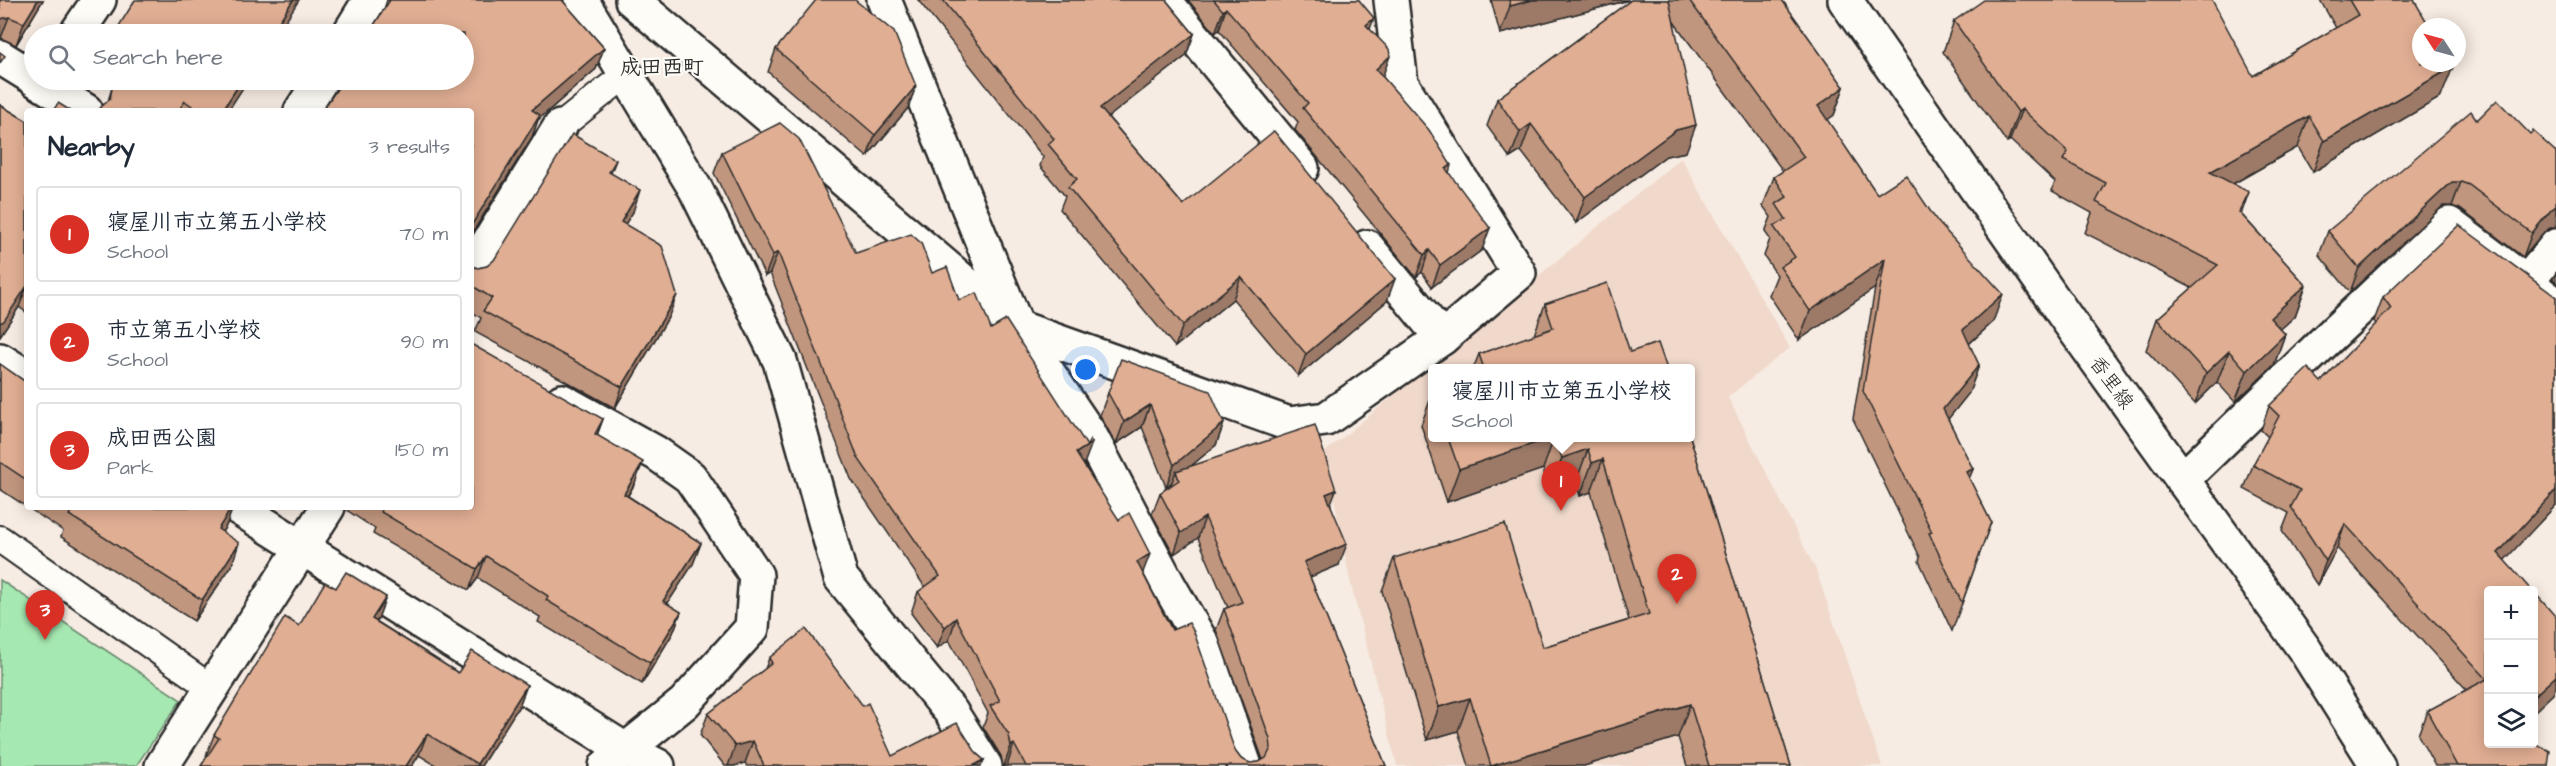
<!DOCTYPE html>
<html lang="en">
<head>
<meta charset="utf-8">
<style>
	body { margin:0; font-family:"Architects Daughter","Klee One",sans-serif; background:#f6f6f7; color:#1f2937 }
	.controls { position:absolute; right:18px; bottom:18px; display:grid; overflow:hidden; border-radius:6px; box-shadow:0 3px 15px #0003 }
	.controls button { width:54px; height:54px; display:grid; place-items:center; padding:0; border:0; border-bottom:2px solid #e0e1e3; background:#fff; color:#1f2937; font:30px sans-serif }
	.compass { position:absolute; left:2412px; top:18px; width:54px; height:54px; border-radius:50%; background:#fff; box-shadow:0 3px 15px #0003; rotate:306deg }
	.you { position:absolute; left:1086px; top:370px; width:21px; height:21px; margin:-15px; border:4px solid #fff; border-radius:50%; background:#1a73e8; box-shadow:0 0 0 9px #1a73e833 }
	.badge { display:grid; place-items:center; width:39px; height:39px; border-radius:50%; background:#d93025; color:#fff; font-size:20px; font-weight:700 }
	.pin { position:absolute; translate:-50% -50px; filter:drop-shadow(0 2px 3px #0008) }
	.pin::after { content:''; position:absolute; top:32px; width:21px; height:18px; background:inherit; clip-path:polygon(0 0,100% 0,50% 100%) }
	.popup { position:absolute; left:1428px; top:364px; width:267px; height:78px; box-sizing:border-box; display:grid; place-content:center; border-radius:6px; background:#fff; filter:drop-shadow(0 2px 4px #0005); font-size:20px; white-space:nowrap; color:#747a83 }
	.popup b { font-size:22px; color:#1f2937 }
	.popup::after { content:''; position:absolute; left:50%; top:100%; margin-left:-12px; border:12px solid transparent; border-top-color:#fff }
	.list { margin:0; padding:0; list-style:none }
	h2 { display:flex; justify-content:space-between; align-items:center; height:78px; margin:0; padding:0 24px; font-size:26px }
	h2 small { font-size:20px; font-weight:400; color:#747a83 }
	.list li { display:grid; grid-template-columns:39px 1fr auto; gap:18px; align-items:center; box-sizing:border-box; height:96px; margin:0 12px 12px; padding:0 12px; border:2px solid #e0e1e3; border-radius:6px }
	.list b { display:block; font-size:22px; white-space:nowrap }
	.list p { margin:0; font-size:20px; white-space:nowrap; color:#747a83 }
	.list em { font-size:20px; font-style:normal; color:#747a83 }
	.icon { flex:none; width:33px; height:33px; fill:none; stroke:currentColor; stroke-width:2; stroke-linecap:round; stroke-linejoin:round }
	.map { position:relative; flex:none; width:2556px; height:766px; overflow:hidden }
	.search { position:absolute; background:#fff; box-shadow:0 3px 15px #0003; left:24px; top:24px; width:450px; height:66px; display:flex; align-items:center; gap:15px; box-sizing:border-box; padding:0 21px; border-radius:33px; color:#747a83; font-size:22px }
	.panel { position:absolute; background:#fff; box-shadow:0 3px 15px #0003; left:24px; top:108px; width:450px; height:402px; border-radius:6px }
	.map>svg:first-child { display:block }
	.built { fill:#f0d9cb; fill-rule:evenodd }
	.green { fill:#a6e8b1; stroke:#688a6e; stroke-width:1.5 }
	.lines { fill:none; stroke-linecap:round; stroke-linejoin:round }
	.lane-casing { stroke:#2b2b2b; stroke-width:30 }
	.street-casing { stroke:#2b2b2b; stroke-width:38 }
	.secondary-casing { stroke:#2b2b2b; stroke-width:38 }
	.lane { stroke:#fdfcf7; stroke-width:26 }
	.street { stroke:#fdfcf7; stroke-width:33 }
	.secondary { stroke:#fdfcf7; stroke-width:33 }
	.wall { fill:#c1967e; stroke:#2b2b2b; stroke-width:1.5 }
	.shaded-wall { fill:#9d7a67; stroke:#2b2b2b; stroke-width:1.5 }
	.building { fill:#e0ae93; stroke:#2b2b2b; stroke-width:1.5 }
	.labels { text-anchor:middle; stroke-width:4.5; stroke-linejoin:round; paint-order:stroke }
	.street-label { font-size:20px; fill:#2b2b2b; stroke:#fdfcf7 }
	.neighbourhood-label { font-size:21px; font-weight:bold; fill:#2b2b2b; stroke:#fdfcf7 }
</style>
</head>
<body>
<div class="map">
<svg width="2556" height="766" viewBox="0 0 2556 766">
	<rect width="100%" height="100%" fill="#f7ece3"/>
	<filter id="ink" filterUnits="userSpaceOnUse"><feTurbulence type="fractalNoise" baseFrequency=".0167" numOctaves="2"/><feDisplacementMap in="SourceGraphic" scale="12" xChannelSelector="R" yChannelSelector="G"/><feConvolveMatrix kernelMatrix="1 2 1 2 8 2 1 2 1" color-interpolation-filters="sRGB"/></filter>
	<g filter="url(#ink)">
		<!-- built -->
		<path class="built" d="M 1681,158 L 1790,348 L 1728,397 L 1816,570 L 1882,766 L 1397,766 L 1350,581 L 1325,452 ZM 1432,368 L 1690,368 L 1690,438 L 1432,438 Z"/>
		<!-- green -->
		<polygon class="green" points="0,580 181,700 136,766 0,766"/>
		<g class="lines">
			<!-- lane casing -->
			<g class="lane-casing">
				<g id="lane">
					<polyline points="560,127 626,74"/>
					<polyline points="0,539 211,688"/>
				</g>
			</g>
			<!-- street casing -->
			<g class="street-casing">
				<g id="street">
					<polyline points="581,0 696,190 780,361 841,578 951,712 985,766"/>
					<polyline points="632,0 1017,327 1289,424 1326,419 1442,338 1519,273 1401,83 1391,0"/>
					<polyline points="884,0 1017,327 1089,433 1168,584 1203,645 1245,766"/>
					<polyline points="1164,0 1302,168"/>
					<polyline points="76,34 99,0"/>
					<polyline points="349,34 370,0"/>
					<polyline points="0,57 34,78"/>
					<polyline points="36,80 86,111"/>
					<polyline points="301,111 321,80"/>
					<polyline points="1367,247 1442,338"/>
					<polyline points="471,271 560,127"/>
					<polyline points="2527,282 2556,246"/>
					<polyline points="0,360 27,377"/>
					<polyline points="562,401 656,453 690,477 756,575 752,628 684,703 606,766"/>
					<polyline points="2182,480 2323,343 2449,224 2556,305"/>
					<polyline points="237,507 624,749 658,766"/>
					<polyline points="162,766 328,507"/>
				</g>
			</g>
			<!-- secondary casing -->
			<g class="secondary-casing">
				<polyline id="secondary" points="1845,0 2067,319 2305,650 2378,766"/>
			</g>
			<!-- lane -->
			<use href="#lane" class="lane"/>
			<!-- street -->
			<use href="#street" class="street"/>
			<!-- secondary -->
			<use href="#secondary" class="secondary"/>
		</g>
		<!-- wall -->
		<g class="wall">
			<polygon points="0,0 43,0 16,45 1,38"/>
			<polygon points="387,0 562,0 604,48 596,69 538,120 532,137 464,34 370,34 374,25 384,9"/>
			<polygon points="918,0 1166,0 1194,34 1186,56 1108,117 1183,205 1387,301 1298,376 1233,299 1175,347 1060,209 1065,196 1040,166 1043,157"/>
			<polygon points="1188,0 1359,0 1370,29 1382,76 1451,165 1449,173 1482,250 1432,287 1422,272 1416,277 1295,130 1298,122 1219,30 1215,33"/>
			<polygon points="1491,0 1629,0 1500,34"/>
			<polygon points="1631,0 1782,0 1844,87 1834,115 1827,120 1877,194 1993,322 1969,344 1979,365 1969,393 1948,419 1973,469 1969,478 1991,522 1952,631 1919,561 1920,557 1853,419 1875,288 1799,340 1769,295 1777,275 1764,256 1770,239 1765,232 1771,217 1763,206 1774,177 1783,171 1674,22 1686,152 1666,156 1576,223 1521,151 1510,158 1487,126 1497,99"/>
			<polygon points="2320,0 2414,0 2441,97 2313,172 2298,147 2233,184 2241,214 2306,285 2295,316 2280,329 2285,334 2274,365 2235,402 2217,382 2195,404 2146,350 2157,319 2192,288 2085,233 2092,213 2052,191 2055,182 2010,140 2007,143 1943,52 1954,21 2253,76 2336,28"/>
			<polygon points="776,49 916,86 908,108 867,157 768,72"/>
			<polygon points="118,80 228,111 98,111 108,101 112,88"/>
			<polygon points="0,105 27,121 27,313 19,307 0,336"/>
			<polygon points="2477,120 2530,134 2556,152 2556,228 2550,228 2542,234 2523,257 2460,209 2452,206 2443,206 2350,292 2319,255 2328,231"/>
			<polygon points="722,152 856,253 932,273 959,300 991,329 1084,464 1084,465 1143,573 1235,751 1241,759 1250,763 1259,762 1263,760 1216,630 1224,609 1228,608 1198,538 1174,554 1152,514 1160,493 1170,486 1172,482 1166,487 1142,427 1116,444 1100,415 1108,393 1224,423 1216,445 1191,466 1331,505 1339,565 1310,577 1386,766 1003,766 1001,756 983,727 988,713 949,640 937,648 911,613 918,592 925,587 851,479 770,273 765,276 714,173"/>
			<polygon points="616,160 611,173 633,212 625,224 669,316 615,408 475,332 481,318 471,311 471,266 478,268 487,266"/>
			<polygon points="2556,272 2556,282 2553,279"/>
			<polygon points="2554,296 2556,297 2556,505 2504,560 2488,744 2548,766 2435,766 2418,735 2427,711 2467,690 2337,548 2317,585 2282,531 2289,513 2244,489 2253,465 2268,437 2261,430 2269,406 2321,382 2376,324 2374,321 2383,297"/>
			<polygon points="1545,304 1630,352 1667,369 1473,369 1479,354 1534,335"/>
			<polygon points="0,364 27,383 27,507 0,489"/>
			<polygon points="1432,395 1432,438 1690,437 1791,766 1687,766 1678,737 1584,766 1469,766 1458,731 1427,740 1382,591 1394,558 1543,647 1629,620 1591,492 1580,496 1576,482 1550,491 1543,469 1447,502 1421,425"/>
			<polygon points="603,419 597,435 635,483 628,496 701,543 693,564 667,604 681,612 673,633 642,684 538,622 540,617 478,578 469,590 373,534 375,529 348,511 349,507 471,507"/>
			<polygon points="27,507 233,507 226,526 222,532 232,565 194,621 61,537 63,531"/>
			<polygon points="336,588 386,597 376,621 458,673 527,685 519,706 481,766 437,766 419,755 412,766 201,766 207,757 206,756 214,735 299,626"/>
			<polygon points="769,658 892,756 977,754 984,760 981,766 747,766 745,763 734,766 725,766 700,735 708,714 765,669"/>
		</g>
		<!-- shaded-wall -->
		<g class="shaded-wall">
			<polygon points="38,0 43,0 16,45 24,23"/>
			<polygon points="293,0 299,0 277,34 271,34"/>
			<polygon points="1532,0 1629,0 1500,34 1510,6"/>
			<polygon points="1226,8 1219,30 1215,33 1223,11"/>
			<polygon points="9,17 1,38 0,39 0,19"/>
			<polygon points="1374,18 1366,40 1366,25"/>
			<polygon points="1194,34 1186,56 1092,130 1100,108"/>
			<polygon points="604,48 596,69 538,120 532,137 471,235 471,226 532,110"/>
			<polygon points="1390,56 1382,78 1376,69"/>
			<polygon points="2453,67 2441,97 2313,172 2324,141"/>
			<polygon points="242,80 248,80 228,111 222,111"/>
			<polygon points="916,86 908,108 867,157 875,135"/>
			<polygon points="1844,87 1834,115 1808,134 1818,106"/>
			<polygon points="2022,109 2010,140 2007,143 2018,112"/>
			<polygon points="2309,116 2298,147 2199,203 2210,172"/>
			<polygon points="1531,124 1521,151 1510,158 1520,132"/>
			<polygon points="1696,125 1686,152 1666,156 1576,223 1585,197 1676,130"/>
			<polygon points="2452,182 2461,182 2452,206 2443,206 2350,292 2359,268"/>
			<polygon points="640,190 633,212 613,243 621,222"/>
			<polygon points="2249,192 2238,223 2239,212"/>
			<polygon points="2556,206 2556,228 2550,228 2542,234 2523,257 2532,233 2551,210"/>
			<polygon points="1490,228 1482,250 1432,287 1440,265"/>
			<polygon points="1429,250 1422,272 1416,277 1424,255"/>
			<polygon points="778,252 770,273 765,276 773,255"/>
			<polygon points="1885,259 1875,288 1799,340 1810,311"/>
			<polygon points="1241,277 1233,299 1175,347 1183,325"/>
			<polygon points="1395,279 1387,301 1298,376 1306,354"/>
			<polygon points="2306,285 2295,316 2259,349 2270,318"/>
			<polygon points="27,286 19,307 0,336 0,323"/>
			<polygon points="2003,294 1993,322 1952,359 1963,330"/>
			<polygon points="677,295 669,316 615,408 622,387"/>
			<polygon points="2285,334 2274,365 2235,402 2247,371"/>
			<polygon points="2229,351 2217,382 2195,404 2206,373"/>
			<polygon points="1979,365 1969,393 1933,438 1943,409"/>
			<polygon points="1150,405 1142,427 1116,444 1124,422"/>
			<polygon points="603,419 595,441 595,434"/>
			<polygon points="1224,423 1216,445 1178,477 1176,471 1172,482 1166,487 1174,465"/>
			<polygon points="1550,438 1554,438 1543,469 1447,502 1459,469"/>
			<polygon points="1092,443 1084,464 1069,474 1076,453"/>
			<polygon points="1588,449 1576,482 1550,491 1562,458"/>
			<polygon points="1603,459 1591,492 1580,496 1592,463"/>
			<polygon points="643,462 635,483 616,515 624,494"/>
			<polygon points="1973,469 1962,497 1966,472"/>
			<polygon points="1336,490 1328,511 1326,494"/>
			<polygon points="2556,490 2556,505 2489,577 2498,553"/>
			<polygon points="232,507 233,507 226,526 210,550 218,529"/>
			<polygon points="1205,517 1198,538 1174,554 1181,533"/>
			<polygon points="2345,524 2337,548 2317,585 2326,561"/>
			<polygon points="239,543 232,565 194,621 202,600"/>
			<polygon points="701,543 693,564 655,623 663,601"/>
			<polygon points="1347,544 1339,565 1296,583 1304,562"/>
			<polygon points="1150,554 1142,575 1137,562"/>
			<polygon points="486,556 478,578 469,590 477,569"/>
			<polygon points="386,597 378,619 365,641 372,619"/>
			<polygon points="681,612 673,633 642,684 650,663"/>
			<polygon points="956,618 949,640 937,648 945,627"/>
			<polygon points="2556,676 2556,687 2553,694 2534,712 2534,696"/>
			<polygon points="527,685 519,706 481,766 476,766"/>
			<polygon points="1470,698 1458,731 1427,740 1439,707"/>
			<polygon points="1690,704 1678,737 1584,766 1491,766"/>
			<polygon points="427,734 419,755 412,766 406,766"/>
			<polygon points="753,741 745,763 734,766 728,766 735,746"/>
			<polygon points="1014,744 1007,766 1004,766 1011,746"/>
			<polygon points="984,760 981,766 973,766"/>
		</g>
		<!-- building -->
		<g class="building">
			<polygon points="0,0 38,0 24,23 9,17 0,19"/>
			<polygon points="135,0 293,0 271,34 114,34"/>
			<polygon points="390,0 562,0 604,48 532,110 540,115 471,226 471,111 322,111 343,80 464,80 464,34 372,34 377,27 374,25"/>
			<polygon points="816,0 855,0 894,32 916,86 875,135 776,49"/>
			<polygon points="943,0 1166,0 1194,34 1100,108 1183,205 1274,131 1395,279 1306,354 1241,277 1183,325 1068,187 1077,179 1048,144 1054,139"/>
			<polygon points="1214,0 1359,0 1374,18 1366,25 1389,49 1390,56 1376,69 1429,130 1451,165 1446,169 1490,228 1440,265 1429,250 1424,255 1303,108 1308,103 1226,8 1223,11"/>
			<polygon points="1509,0 1532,0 1510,6"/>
			<polygon points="1631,0 1669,0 1696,125 1676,130 1585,197 1531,124 1520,132 1497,99"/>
			<polygon points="1689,0 1782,0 1844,87 1818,106 1877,194 1906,175 1937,221 2003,294 1963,330 1979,365 1943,409 1973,469 1966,472 1991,522 1962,603 1929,533 1932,532 1863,391 1885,259 1810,311 1780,267 1795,257 1774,227 1786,219 1776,204 1787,197 1774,177 1804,157"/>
			<polygon points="1984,0 2212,0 2253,76 2358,15 2349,0 2414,0 2430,27 2421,27 2421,63 2451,63 2453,67 2324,141 2309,116 2210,172 2249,192 2239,212 2306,285 2270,318 2285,334 2247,371 2229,351 2206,373 2157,319 2218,265 2096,202 2106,183 2063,160 2068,152 2022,109 2018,112 1954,21"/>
			<polygon points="0,52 5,56 0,63"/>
			<polygon points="118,80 242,80 222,111 199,111 185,101 178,111 98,111 101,107 110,99 112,88"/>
			<polygon points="2497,100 2530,134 2533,131 2556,152 2556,206 2551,210 2532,233 2469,185 2461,182 2452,182 2359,268 2328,231 2471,111 2477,120"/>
			<polygon points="58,103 71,111 53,111"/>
			<polygon points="0,105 27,121 27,286 4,321 0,323"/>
			<polygon points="780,123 799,139 856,253 911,234 921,243 932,273 947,267 959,300 977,293 991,329 1006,320 1087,446 1090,439 1092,443 1076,453 1119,520 1129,513 1150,554 1137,562 1172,630 1189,623 1194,632 1235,751 1241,759 1250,763 1259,762 1266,758 1271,748 1270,739 1224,609 1242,602 1205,517 1181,533 1160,493 1179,480 1176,471 1315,425 1336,490 1326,494 1347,544 1304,562 1386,766 1026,766 1014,744 1011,746 1009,735 990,706 1000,701 956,618 945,627 918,592 940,576 858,458 778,252 773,255 722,152"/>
			<polygon points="572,134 616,160 609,172 640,190 621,222 662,246 677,295 622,387 483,311 492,298 471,285 471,266 478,268 487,266 494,260"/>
			<polygon points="2459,225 2556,297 2556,490 2498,553 2532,591 2488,591 2488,744 2534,743 2550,751 2548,766 2457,766 2427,711 2487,679 2345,524 2326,561 2291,507 2300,490 2253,465 2279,416 2269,406 2308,368 2321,382 2391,308 2383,297"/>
			<polygon points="1607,283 1630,352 1658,343 1667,369 1484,369 1479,354 1553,328 1545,304"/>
			<polygon points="471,344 603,419 595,434 643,462 624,494 701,543 663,601 681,612 650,663 546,600 548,596 486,556 477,569 381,512 383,508 382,507 471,507"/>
			<polygon points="1121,359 1210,391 1224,423 1174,465 1150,405 1124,422 1108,393"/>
			<polygon points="0,364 27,383 27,480 0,462"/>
			<polygon points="1690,437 1791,766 1709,766 1690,704 1491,766 1470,698 1439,707 1394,558 1505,524 1543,647 1649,614 1603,459 1592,463 1588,449 1562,458 1555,438"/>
			<polygon points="1448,438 1550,438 1459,469"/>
			<polygon points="67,507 232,507 218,529 239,543 202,600 69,515 72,510"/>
			<polygon points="346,572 386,597 372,619 458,673 472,651 527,685 477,764 427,734 406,766 201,766 219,738 214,735 285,617 299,626 325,582 336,588"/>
			<polygon points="2534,592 2556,617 2556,676 2534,696"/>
			<polygon points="806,629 863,706 868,703 892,756 957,723 977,754 984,760 973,766 764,766 753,741 735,746 708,714 772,663 769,658"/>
		</g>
	</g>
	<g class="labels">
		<!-- street labels -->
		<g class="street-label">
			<text transform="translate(2112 382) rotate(54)" y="7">香里線</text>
		</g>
		<!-- neighbourhood labels -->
		<g class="neighbourhood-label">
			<text x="662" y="74">成田西町</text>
		</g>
	</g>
</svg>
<div class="controls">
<button>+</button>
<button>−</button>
<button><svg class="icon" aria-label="layers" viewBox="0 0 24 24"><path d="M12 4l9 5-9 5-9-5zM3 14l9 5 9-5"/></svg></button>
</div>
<svg class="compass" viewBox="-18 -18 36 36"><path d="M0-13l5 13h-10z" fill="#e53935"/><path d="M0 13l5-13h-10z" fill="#747a83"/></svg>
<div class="you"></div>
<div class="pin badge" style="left:1561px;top:511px">1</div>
<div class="popup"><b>寝屋川市立第五小学校</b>School</div>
<div class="pin badge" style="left:1677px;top:604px">2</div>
<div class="pin badge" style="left:45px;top:640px">3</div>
<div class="search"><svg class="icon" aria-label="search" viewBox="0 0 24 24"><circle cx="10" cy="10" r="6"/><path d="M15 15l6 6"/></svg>Search here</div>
<section class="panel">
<h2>Nearby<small>3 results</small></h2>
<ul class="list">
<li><span class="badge">1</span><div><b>寝屋川市立第五小学校</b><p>School</p></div><em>70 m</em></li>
<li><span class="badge">2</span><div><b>市立第五小学校</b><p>School</p></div><em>90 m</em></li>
<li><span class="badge">3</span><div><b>成田西公園</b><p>Park</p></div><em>150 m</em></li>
</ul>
</section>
</div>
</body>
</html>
